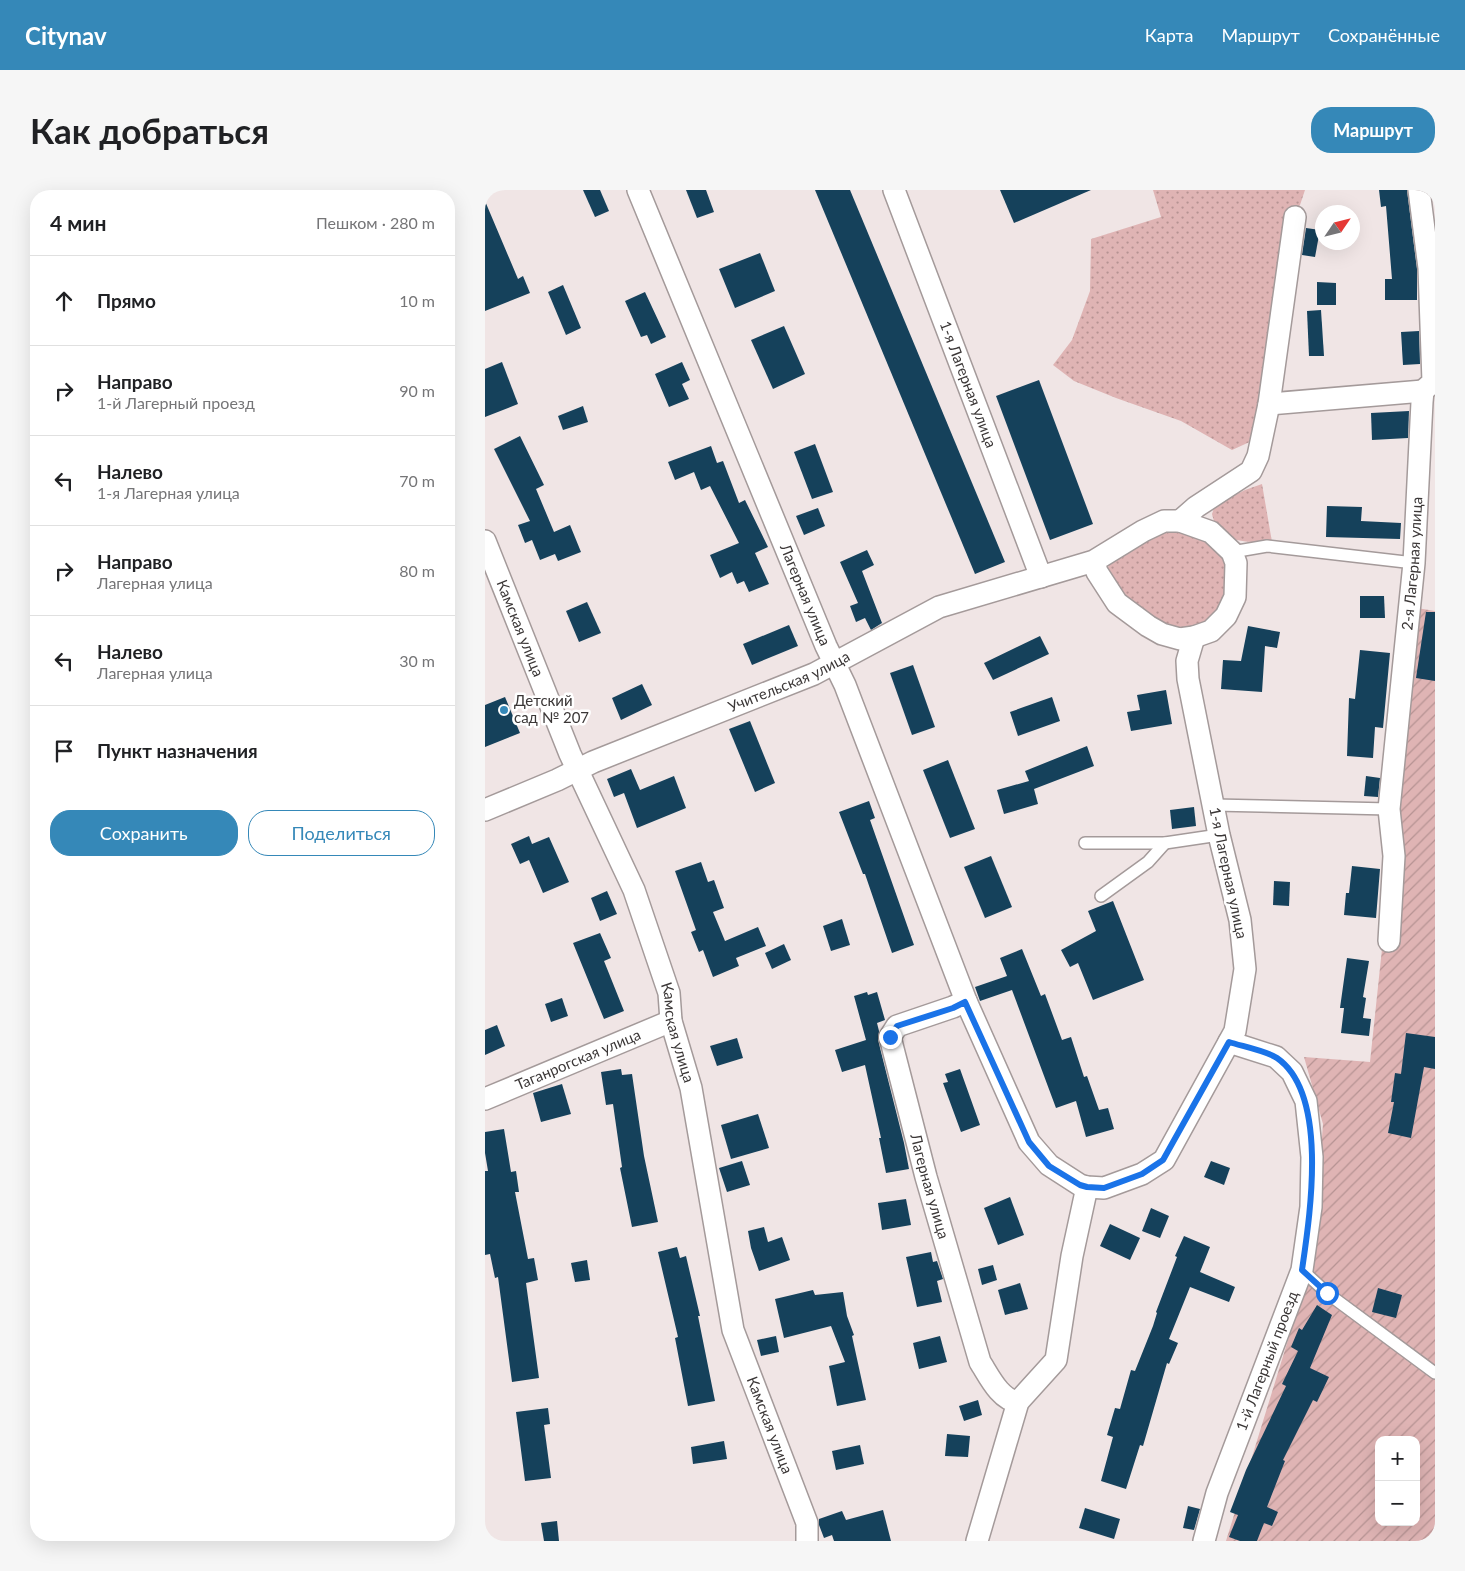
<!DOCTYPE html>
<html lang="ru">
<head>
<meta charset="utf-8">
<style>
	body { margin:0; font-family:Lato,sans-serif; background:#f6f6f6; color:#202124 }
	.controls { position:absolute; right:15px; bottom:15px; display:grid; overflow:hidden; border-radius:10px; box-shadow:0 5px 20px #0002 }
	.controls button { width:45px; height:45px; display:grid; place-items:center; padding:0; border:0; border-bottom:1px solid #e0e0e0; background:#fff; color:#202124; font:25px sans-serif }
	.compass { position:absolute; left:830px; top:15px; width:45px; height:45px; border-radius:50%; background:#fff; box-shadow:0 5px 20px #0002; rotate:55deg }
	.stop { position:absolute; width:15px; height:15px; margin:-11px; border:4px solid #1a73e8; border-radius:50%; background:#fff }
	.stop.end { background:#1a73e8; border-color:#fff; box-shadow:0 1px 5px #0008 }
	.list { margin:0; padding:0; list-style:none }
	h2 { display:flex; justify-content:space-between; align-items:center; height:65px; margin:0; padding:0 20px; font-size:21px }
	h2 small { font-size:16px; font-weight:400; color:#757577 }
	.list li { display:grid; grid-template-columns:32px 1fr auto; gap:15px; align-items:center; box-sizing:border-box; height:90px; padding:0 20px; border-top:1px solid #e0e0e0 }
	.list b { display:block; font-size:19px; white-space:nowrap }
	.list p { margin:0; font-size:16px; white-space:nowrap; color:#757577 }
	.list em { font-size:16px; font-style:normal; color:#757577 }
	.actions { display:flex; gap:10px; padding:15px 20px }
	.actions a { flex:1; padding:11px 0; border:1px solid #3588b8; border-radius:20px; text-align:center; font-size:18px; color:#3588b8 }
	.actions .main { background:#3588b8; color:#fff }
	.icon { flex:none; width:28px; height:28px; fill:none; stroke:currentColor; stroke-width:2; stroke-linecap:round; stroke-linejoin:round }
	.map { position:relative; flex:none; width:950px; height:1351px; overflow:hidden; border-radius:20px }
	header { display:flex; align-items:center; gap:30px; box-sizing:border-box; height:70px; padding:0 25px; background:#3588b8; color:#fff }
	header strong { font-size:24px }
	nav { display:flex; gap:28px; margin-inline-start:auto; font-size:18px }
	.intro { display:flex; align-items:center; justify-content:space-between; box-sizing:border-box; height:120px; padding:0 30px }
	h1 { margin:0; font-size:35px }
	.button { padding:12px 22px; border-radius:20px; background:#3588b8; color:#fff; font-size:18px; font-weight:700 }
	main { display:flex; gap:30px; padding:0 30px }
	aside { flex:1; background:#fff; border-radius:20px; box-shadow:0 5px 20px #0002 }
	.map>svg:first-child { display:block }
	.grass { fill:url(#grass-dots) }
	.garden { fill:url(#garden-furrows); fill-rule:evenodd }
	.building { fill:#15415b }
	.lines { fill:none; stroke-linecap:round; stroke-linejoin:round }
	.service-casing { stroke:#a49a9a; stroke-width:14 }
	.minor-casing { stroke:#a49a9a; stroke-width:24 }
	.service { stroke:#fff; stroke-width:11 }
	.minor { stroke:#fff; stroke-width:21 }
	.route { stroke:#1a73e8; stroke-width:6 }
	.poi-dot { fill:#3588b8; stroke:#fff; stroke-width:2 }
	.labels { text-anchor:middle; stroke-width:5; stroke-linejoin:round; paint-order:stroke }
	.street-label { font-size:15px; fill:#3b3737; stroke:#fff }
	.poi-label { font-size:15px; fill:#3b3737; stroke:#fff; text-anchor:start }
</style>
</head>
<body>
<header>
<strong>Citynav</strong>
<nav><a>Карта</a><a>Маршрут</a><a>Сохранённые</a></nav>
</header>
<div class="intro"><h1>Как добраться</h1><a class="button">Маршрут</a></div>
<main>
<aside>
<h2>4 мин<small>Пешком · 280 m</small></h2>
<ul class="list">
<li><svg class="icon" aria-label="ahead" viewBox="0 0 24 24"><path d="M12 20V5M6 11l6-6 6 6"/></svg><div><b>Прямо</b></div><em>10 m</em></li>
<li><svg class="icon" aria-label="right" viewBox="0 0 24 24"><path d="M7 20v-9h11M14 6l5 5-5 5"/></svg><div><b>Направо</b><p>1-й Лагерный проезд</p></div><em>90 m</em></li>
<li><svg class="icon" aria-label="left" viewBox="0 0 24 24"><path d="M17 20v-9H6M10 6l-5 5 5 5"/></svg><div><b>Налево</b><p>1-я Лагерная улица</p></div><em>70 m</em></li>
<li><svg class="icon" aria-label="right" viewBox="0 0 24 24"><path d="M7 20v-9h11M14 6l5 5-5 5"/></svg><div><b>Направо</b><p>Лагерная улица</p></div><em>80 m</em></li>
<li><svg class="icon" aria-label="left" viewBox="0 0 24 24"><path d="M17 20v-9H6M10 6l-5 5 5 5"/></svg><div><b>Налево</b><p>Лагерная улица</p></div><em>30 m</em></li>
<li><svg class="icon" aria-label="arrive" viewBox="0 0 24 24"><path d="M6 21V4h12l-3 4 3 4H6"/></svg><div><b>Пункт назначения</b></div></li>
</ul>
<div class="actions"><a class="main">Сохранить</a><a>Поделиться</a></div>
</aside>
<div class="map">
<svg width="950" height="1351" viewBox="0 0 950 1351">
	<defs>
		<pattern id="grass-dots" width="8" height="8" patternUnits="userSpaceOnUse" patternTransform="scale(1.25)"><rect width="8" height="8" fill="#dfb4b4"/><path d="M2 2h.1M6 6h.1" fill="none" stroke="#b69393" stroke-width="1.8" stroke-linecap="round"/></pattern>
		<pattern id="garden-furrows" width="10" height="10" patternUnits="userSpaceOnUse" patternTransform="scale(1.25)"><rect width="10" height="10" fill="#dfb4b4"/><path d="M-1 1l2-2M0 10L10 0M9 11l2-2" fill="none" stroke="#b69393"/></pattern>
	</defs>
	<rect width="100%" height="100%" fill="#f0e5e5"/>
	<!-- grass -->
	<g class="grass">
		<polygon points="668,0 820,0 815,15 806,25 769,250 747,260 696,231 631,208 589,191 568,175 587,150 605,101 606,49 676,27"/>
		<path d="M 777,294 L 787,352 C 770,352 745,354 733,339 C 730,335 728,328 727,324 L 730,315 L 760,300 Z"/>
		<polygon points="682,339 704,343 724,351 737,361 746,385 744,408 721,437 691,440 647,416 624,384 623,377 627,368"/>
	</g>
	<!-- garden -->
	<path class="garden" d="M 920,416 L 950,421 L 950,1351 L 741,1351 L 828,1069 L 838,934 L 819,867 L 885,872 L 897,759 ZM 894,1250 L 931,1250 L 931,1332 L 894,1332 Z"/>
	<!-- building -->
	<g class="building">
		<polygon points="98,0 115,0 124,21 110,27"/>
		<polygon points="201,0 221,0 229,22 212,28"/>
		<polygon points="330,0 365,0 520,372 490,384"/>
		<polygon points="515,0 606,0 529,33"/>
		<polygon points="894,0 922,0 932,79 932,110 900,110 900,89 907,89 901,16 896,17"/>
		<polygon points="0,11 33,89 38,86 45,103 0,121"/>
		<polygon points="821,38 835,40 830,67 817,65"/>
		<polygon points="275,63 290,101 250,118 234,79"/>
		<polygon points="832,92 851,93 851,115 832,115"/>
		<polygon points="78,95 96,138 81,145 63,102"/>
		<polygon points="160,102 181,147 166,154 162,145 156,147 140,111"/>
		<polygon points="836,120 839,166 824,166 822,121"/>
		<polygon points="299,136 320,184 288,199 266,150"/>
		<polygon points="934,141 935,174 918,175 916,142"/>
		<polygon points="17,172 33,214 0,227 0,179"/>
		<polygon points="197,172 205,190 197,194 204,209 184,217 170,184"/>
		<polygon points="554,190 608,334 565,350 511,206"/>
		<polygon points="98,216 103,232 78,240 73,226"/>
		<polygon points="924,221 923,248 887,250 886,223"/>
		<polygon points="35,246 59,295 51,299 69,342 85,335 96,362 73,371 70,364 55,370 47,350 40,353 33,335 45,331 9,259"/>
		<polygon points="330,254 348,302 327,309 309,262"/>
		<polygon points="226,256 232,273 238,271 254,313 260,310 283,357 270,363 284,394 264,402 259,391 252,394 247,382 235,388 225,365 254,353 225,296 216,300 209,282 190,290 183,272"/>
		<polygon points="842,316 877,317 876,331 916,333 915,349 841,347"/>
		<polygon points="333,318 340,336 319,345 311,326"/>
		<polygon points="382,360 389,375 377,381 397,433 386,440 380,428 371,432 365,416 373,413 355,372"/>
		<polygon points="875,406 899,406 900,428 875,428"/>
		<polygon points="102,412 116,443 94,452 81,421"/>
		<polygon points="941,422 950,422 950,491 931,488"/>
		<polygon points="304,435 313,456 267,475 258,454"/>
		<polygon points="763,436 795,442 792,458 780,456 777,502 736,499 738,470 756,471"/>
		<polygon points="555,446 564,464 508,490 499,473"/>
		<polygon points="875,460 905,463 898,538 890,537 888,568 862,566 864,508 870,509"/>
		<polygon points="428,475 450,537 427,545 405,483"/>
		<polygon points="157,494 167,515 136,530 127,508"/>
		<polygon points="681,500 687,534 646,541 642,522 655,520 652,505"/>
		<polygon points="20,507 35,543 0,557 0,515"/>
		<polygon points="567,507 575,531 533,546 525,522"/>
		<polygon points="265,531 290,593 270,602 244,539"/>
		<polygon points="602,556 609,576 549,599 553,614 519,624 512,600 544,591 540,581"/>
		<polygon points="463,570 490,639 465,648 438,580"/>
		<polygon points="146,579 155,600 189,586 201,618 152,638 139,603 129,607 122,589"/>
		<polygon points="881,586 895,588 893,607 879,606"/>
		<polygon points="384,611 390,628 385,630 429,755 407,763 380,684 378,684 354,622"/>
		<polygon points="709,617 711,636 687,639 685,620"/>
		<polygon points="44,646 47,654 64,647 84,692 58,703 44,670 35,674 26,654"/>
		<polygon points="506,666 527,717 500,728 479,677"/>
		<polygon points="216,672 223,692 229,690 239,718 228,722 240,751 273,737 281,756 251,768 254,776 228,787 218,760 214,762 206,742 211,740 190,681"/>
		<polygon points="867,676 895,679 891,728 859,725 861,703 864,703"/>
		<polygon points="789,691 805,692 804,716 788,715"/>
		<polygon points="122,701 132,724 115,731 106,708"/>
		<polygon points="628,711 659,790 608,810 593,773 585,777 576,760 611,741 603,721"/>
		<polygon points="357,729 365,755 346,761 338,736"/>
		<polygon points="115,743 126,768 119,771 139,821 119,829 88,753"/>
		<polygon points="299,754 306,770 287,779 280,763"/>
		<polygon points="537,759 556,806 560,804 577,850 586,847 599,887 602,886 614,920 623,918 629,939 601,947 591,911 571,918 527,800 495,811 490,797 522,786 515,768"/>
		<polygon points="862,768 884,771 878,807 881,808 878,828 886,829 884,846 856,843 859,818 855,818"/>
		<polygon points="382,802 383,805 392,802 400,830 392,833 394,841 393,850 419,953 424,979 401,983 394,948 396,948 380,875 357,882 350,860 381,850 369,806"/>
		<polygon points="77,808 83,826 66,832 60,814"/>
		<polygon points="12,835 20,856 0,865 0,840"/>
		<polygon points="921,843 950,847 950,879 939,877 926,948 903,943 909,912 906,912 910,883 916,884"/>
		<polygon points="252,848 258,868 232,876 225,856"/>
		<polygon points="136,879 137,885 147,884 159,966 173,1032 147,1037 135,978 137,977 128,914 121,915 116,882"/>
		<polygon points="475,879 495,935 476,942 458,893 463,892 460,884"/>
		<polygon points="77,894 86,924 56,932 48,903"/>
		<polygon points="273,924 284,958 246,969 236,935"/>
		<polygon points="19,939 26,982 31,981 34,1002 30,1002 43,1069 49,1068 53,1090 41,1093 54,1188 27,1192 13,1087 10,1088 5,1064 0,1065 0,981 3,981 0,963 0,942"/>
		<polygon points="257,971 265,995 242,1002 234,978"/>
		<polygon points="726,971 745,978 739,995 719,987"/>
		<polygon points="525,1007 539,1045 513,1055 499,1018"/>
		<polygon points="421,1009 426,1035 397,1040 393,1013"/>
		<polygon points="666,1018 684,1026 675,1048 657,1041"/>
		<polygon points="625,1034 655,1048 645,1070 615,1056"/>
		<polygon points="279,1037 283,1052 297,1047 305,1070 274,1081 266,1058 263,1041"/>
		<polygon points="699,1046 725,1057 715,1082 750,1097 744,1112 705,1097 684,1149 693,1153 684,1174 682,1173 658,1256 655,1255 641,1299 616,1291 628,1247 622,1245 630,1218 635,1219 646,1180 650,1181 668,1136 672,1123 671,1122 692,1067 690,1066"/>
		<polygon points="192,1057 195,1068 201,1066 215,1126 213,1126 230,1211 203,1216 190,1148 193,1147 173,1062"/>
		<polygon points="446,1062 448,1072 452,1071 458,1089 452,1091 457,1112 432,1117 421,1067"/>
		<polygon points="102,1070 105,1090 90,1092 86,1073"/>
		<polygon points="508,1075 512,1090 497,1095 493,1079"/>
		<polygon points="535,1093 543,1119 520,1125 513,1100"/>
		<polygon points="893,1098 917,1105 911,1128 887,1122"/>
		<polygon points="328,1100 330,1105 358,1102 362,1126 369,1145 367,1146 381,1210 352,1216 344,1176 360,1172 346,1136 299,1148 290,1109"/>
		<polygon points="832,1115 847,1125 825,1178 844,1187 832,1212 828,1210 798,1270 800,1271 782,1317 793,1322 787,1336 779,1333 772,1351 755,1351 744,1347 753,1325 745,1322 761,1280 801,1196 797,1194 813,1161 806,1157 814,1138 817,1140"/>
		<polygon points="291,1146 294,1162 276,1166 272,1150"/>
		<polygon points="455,1146 462,1172 434,1179 428,1153"/>
		<polygon points="493,1210 497,1225 479,1231 474,1216"/>
		<polygon points="63,1218 65,1234 59,1235 66,1288 40,1291 31,1222"/>
		<polygon points="462,1244 485,1246 483,1267 460,1266"/>
		<polygon points="239,1251 242,1269 208,1274 206,1257"/>
		<polygon points="375,1255 379,1274 351,1280 347,1261"/>
		<polygon points="703,1316 715,1319 709,1340 698,1338"/>
		<polygon points="600,1318 635,1329 629,1349 594,1338"/>
		<polygon points="398,1320 406,1351 349,1351 347,1345 339,1348 334,1335 334,1329 357,1321 361,1330"/>
		<polygon points="72,1331 74,1351 59,1351 56,1333"/>
	</g>
	<g class="lines">
		<!-- service casing -->
		<g class="service-casing">
			<g id="service">
				<polyline points="747,362 782,356 929,373"/>
				<polyline points="729,615 904,619"/>
				<polyline points="600,653 680,653 734,645"/>
				<polyline points="616,706 663,672 680,653"/>
				<polyline points="817,1080 842,1103 950,1183"/>
			</g>
		</g>
		<!-- minor casing -->
		<g class="minor-casing">
			<g id="minor">
				<path id="s1" d="M 153,0 L 341,456 L 360,495 L 481,811 L 544,952 L 564,975 L 595,995 L 602,997 L 619,998 L 657,984 L 679,970 L 750,841 L 760,779 L 755,730 L 734,645 L 703,489 L 702,471 L 709,447"/>
				<path id="s2" d="M 409,0 L 556,387"/>
				<polyline points="784,214 938,201"/>
				<polyline points="695,331 711,317 766,281 773,266 784,214 810,27"/>
				<path id="s3" d="M 0,351 L 85,564 L 149,700 L 184,803 L 186,831 L 206,898 L 248,1140 L 322,1333 L 322,1351"/>
				<path id="s4" d="M 0,620 L 72,590 L 108,572 L 329,484 L 454,417 L 609,371 L 658,341 L 679,331 L 695,331 L 726,342 L 747,362 L 751,373 L 750,407 L 741,426 L 726,441 L 709,447 L 695,449 L 677,444 L 663,436 L 632,413 L 612,382 L 609,371"/>
				<path id="s5" d="M 904,751 L 909,666 L 904,619 L 929,373 L 937,212 L 938,201 L 948,192 L 944,78 L 934,0"/>
				<path id="s6" d="M 481,811 L 468,817 L 412,836 L 405,847 L 441,987 L 495,1172 C 504,1186 515,1210 533,1212"/>
				<path id="s7" d="M 0,909 L 186,831"/>
				<polyline points="492,1351 533,1212 571,1170 587,1066 602,997"/>
				<path id="s8" d="M 719,1351 L 732,1303 L 817,1080 L 826,1017 L 827,967 L 821,911 L 807,882 L 791,867 L 744,852"/>
			</g>
		</g>
		<!-- service -->
		<use href="#service" class="service"/>
		<!-- minor -->
		<use href="#minor" class="minor"/>
	</g>
	<g class="lines">
		<!-- route -->
		<path class="route" d="M 405,847 L 412,836 L 468,818 L 480,812 L 544,952 L 564,976 L 595,995 L 602,997 L 619,998 L 657,984 L 678,970 L 744,852 C 756,856 782,861 792,868 C 844,904 825,1025 817,1080 L 842,1103"/>
	</g>
	<!-- markers -->
	<circle class="poi-dot" cx="19" cy="520" r="5"/>
	<g class="labels">
		<!-- street labels -->
		<g class="street-label">
			<text dy="5" stroke="none"><textPath href="#s2" startOffset="208">1-я Лагерная улица</textPath></text>
			<text dy="5" stroke="none"><textPath href="#s5" startOffset="379">2-я Лагерная улица</textPath></text>
			<text dy="5" stroke="none"><textPath href="#s1" startOffset="438">Лагерная улица</textPath></text>
			<text dy="5" stroke="none"><textPath href="#s3" startOffset="94">Камская улица</textPath></text>
			<text dy="5" stroke="none"><textPath href="#s4" startOffset="330">Учительская улица</textPath></text>
			<text transform="translate(743 683) rotate(78)" y="5">1-я Лагерная улица</text>
			<text dy="5" stroke="none"><textPath href="#s3" startOffset="529">Камская улица</textPath></text>
			<text dy="5" stroke="none"><textPath href="#s7" startOffset="101">Таганрогская улица</textPath></text>
			<text dy="5" stroke="none"><textPath href="#s6" startOffset="241">Лагерная улица</textPath></text>
			<text dy="5" stroke="none"><textPath href="#s8" startOffset="191">1-й Лагерный проезд</textPath></text>
			<text dy="5" stroke="none"><textPath href="#s3" startOffset="934">Камская улица</textPath></text>
		</g>
		<!-- poi labels -->
		<g class="poi-label">
			<text x="29" y="516">Детский<tspan x="29" dy="17">сад № 207</tspan></text>
		</g>
	</g>
</svg>
<div class="controls">
<button>+</button>
<button>−</button>
</div>
<svg class="compass" viewBox="-18 -18 36 36"><path d="M0-13l5 13h-10z" fill="#e53935"/><path d="M0 13l5-13h-10z" fill="#757577"/></svg>
<div class="stop" style="left:842px;top:1103px"></div>
<div class="stop end" style="left:405px;top:847px"></div>
</div>
</main>
</body>
</html>
